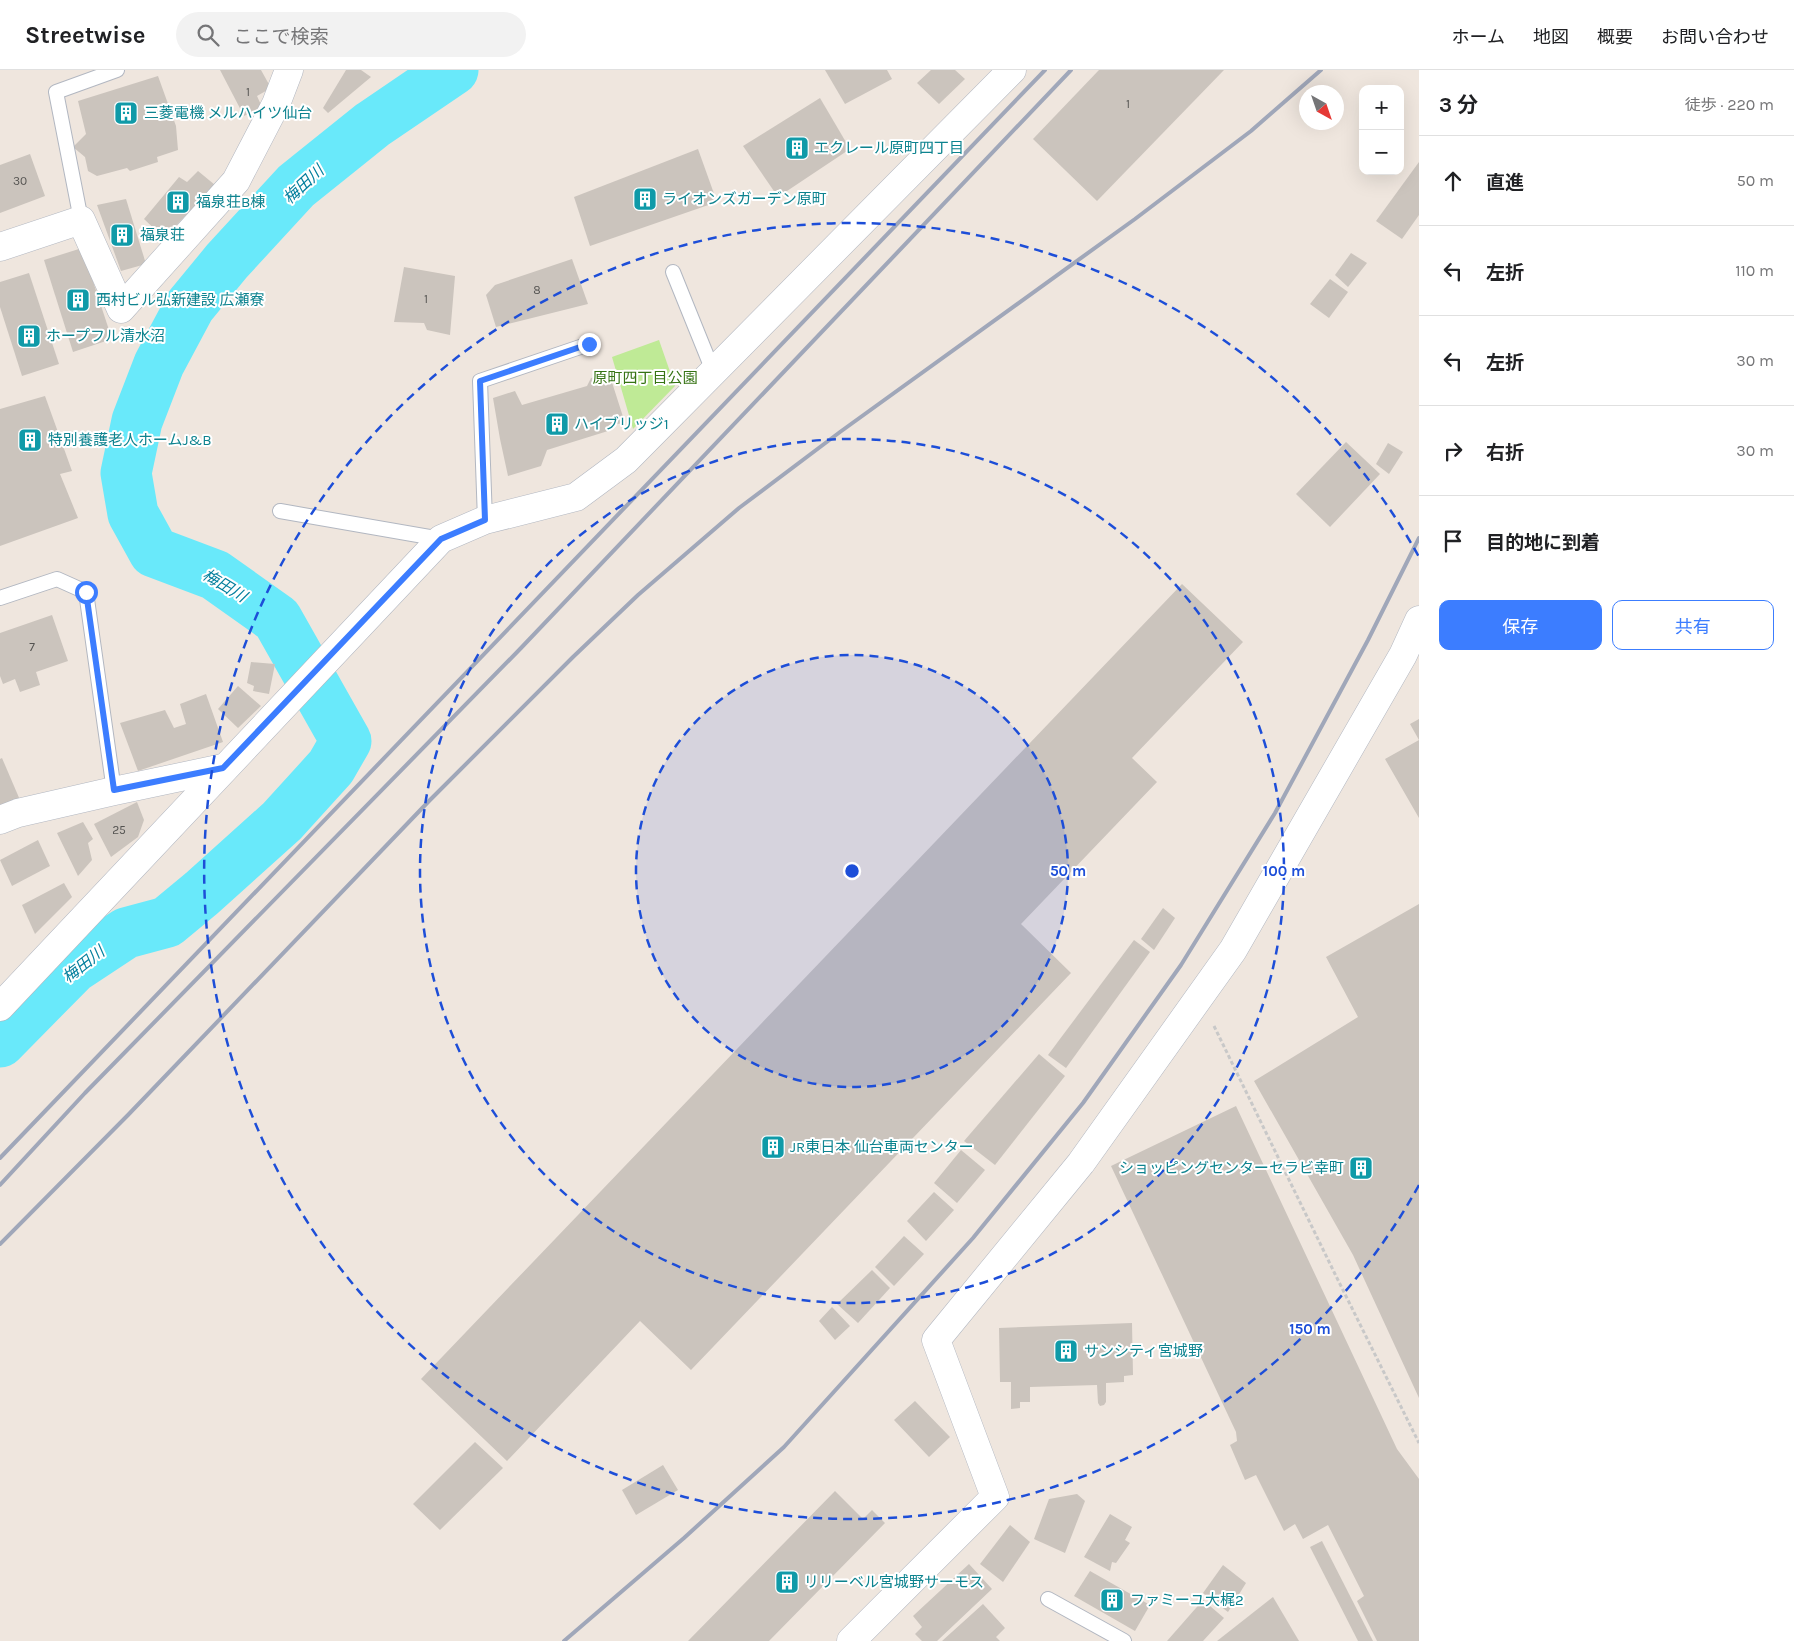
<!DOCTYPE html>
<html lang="ja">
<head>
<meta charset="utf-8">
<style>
	body { margin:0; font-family:Karla,"Noto Sans JP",sans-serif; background:#f2f2f2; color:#202124 }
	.controls { position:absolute; right:15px; top:15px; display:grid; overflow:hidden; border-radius:10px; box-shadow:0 5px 20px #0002 }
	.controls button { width:45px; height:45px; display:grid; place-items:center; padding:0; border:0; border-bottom:1px solid #e0e0e0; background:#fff; color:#202124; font:25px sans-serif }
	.compass { position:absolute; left:1299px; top:15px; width:45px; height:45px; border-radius:50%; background:#fff; box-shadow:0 5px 20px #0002; rotate:140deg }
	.stop { position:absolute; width:15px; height:15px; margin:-11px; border:4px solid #3c7dff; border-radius:50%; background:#fff }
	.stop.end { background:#3c7dff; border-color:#fff; box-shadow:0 1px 5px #0008 }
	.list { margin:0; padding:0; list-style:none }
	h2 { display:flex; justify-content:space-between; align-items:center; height:65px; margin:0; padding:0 20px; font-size:21px }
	h2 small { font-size:16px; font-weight:400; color:#757577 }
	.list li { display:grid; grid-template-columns:32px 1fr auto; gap:15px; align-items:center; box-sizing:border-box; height:90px; padding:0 20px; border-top:1px solid #e0e0e0 }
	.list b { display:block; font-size:19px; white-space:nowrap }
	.list em { font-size:16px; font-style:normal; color:#757577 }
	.actions { display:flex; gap:10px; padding:15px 20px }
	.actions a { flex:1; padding:11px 0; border:1px solid #3c7dff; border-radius:10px; text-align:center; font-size:18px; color:#3c7dff }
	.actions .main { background:#3c7dff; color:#fff }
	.icon { flex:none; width:28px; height:28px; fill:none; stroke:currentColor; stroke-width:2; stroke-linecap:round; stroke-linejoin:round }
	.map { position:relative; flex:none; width:1419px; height:1571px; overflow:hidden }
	header { display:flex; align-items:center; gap:30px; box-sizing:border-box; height:70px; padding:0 25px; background:#fff; border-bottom:1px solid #e0e0e0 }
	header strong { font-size:24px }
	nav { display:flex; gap:28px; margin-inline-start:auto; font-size:18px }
	.search { width:350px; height:45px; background:#f2f2f2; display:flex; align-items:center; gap:12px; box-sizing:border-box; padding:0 18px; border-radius:28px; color:#757577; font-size:19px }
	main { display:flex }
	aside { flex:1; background:#fff }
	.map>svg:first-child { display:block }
	.green { fill:#bfea96 }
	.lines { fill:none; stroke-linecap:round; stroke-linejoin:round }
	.river { stroke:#69e9fa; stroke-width:51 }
	.building { fill:#cbc4bd }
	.lane-casing { stroke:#b2b7c1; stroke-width:16 }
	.street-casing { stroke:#b2b7c1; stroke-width:29 }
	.path { stroke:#c8c8c8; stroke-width:3; stroke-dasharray:4 2.5; stroke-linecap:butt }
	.lane { stroke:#fff; stroke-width:14 }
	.street { stroke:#fff; stroke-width:28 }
	.rail { stroke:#a0a7b9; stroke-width:4 }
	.route { stroke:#3c7dff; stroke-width:6 }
	.ring { fill:none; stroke:#1d4ed8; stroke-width:2.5; stroke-dasharray:9 6 }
	.labels { text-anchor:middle; stroke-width:4; stroke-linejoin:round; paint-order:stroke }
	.number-label { font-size:12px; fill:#545351 }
	.culture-label { font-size:15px; fill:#0d838f; stroke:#fff; text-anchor:start }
	.park-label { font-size:15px; fill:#367314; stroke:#fff }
	.water-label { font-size:16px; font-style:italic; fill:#037f9d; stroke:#fff }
	.centre { fill:#1d4ed8; stroke:#fff; stroke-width:2.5 }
	.ring-label { font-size:15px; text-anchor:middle; font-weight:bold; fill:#1d4ed8; stroke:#fff; stroke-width:4; stroke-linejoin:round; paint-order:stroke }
</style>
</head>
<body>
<header>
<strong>Streetwise</strong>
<div class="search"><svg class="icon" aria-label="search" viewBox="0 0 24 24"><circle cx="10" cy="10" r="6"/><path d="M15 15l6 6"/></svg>ここで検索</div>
<nav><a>ホーム</a><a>地図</a><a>概要</a><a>お問い合わせ</a></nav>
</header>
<main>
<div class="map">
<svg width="1419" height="1571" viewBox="0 0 1419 1571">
	<rect width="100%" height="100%" fill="#efe6de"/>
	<!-- green -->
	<polygon class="green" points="659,270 675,316 633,359 612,287"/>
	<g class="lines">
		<!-- river -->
		<polyline class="river" points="0,972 73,898 126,863 167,852 202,823 282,751 331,697 346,671 277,549 215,505 154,482 133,444 126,403 137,351 159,294 190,236 227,191 296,116 372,55 453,0"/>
	</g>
	<!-- building -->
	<g class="building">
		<polygon points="220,0 261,0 271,18 257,26 262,37 244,46"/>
		<polygon points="346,0 361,0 371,7 328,43 323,38"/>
		<polygon points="825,0 887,0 892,9 845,34"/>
		<polygon points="931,0 955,0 965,9 939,34 917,13"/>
		<polygon points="1099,0 1224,0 1097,131 1033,69"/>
		<polygon points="158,6 176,56 178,80 157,87 158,92 130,101 127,98 97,106 88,101 85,87 73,77 86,64 78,31"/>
		<polygon points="820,28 850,79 778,127 743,76"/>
		<polygon points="698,79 717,132 590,176 574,127"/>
		<polygon points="30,84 45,126 0,143 0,95"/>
		<polygon points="1419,92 1419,145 1402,169 1376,151"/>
		<polygon points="198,101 215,115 164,168 144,149 179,107 187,112"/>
		<polygon points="126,129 146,194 121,201 97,135"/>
		<polygon points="82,178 112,269 73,282 44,190"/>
		<polygon points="1351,183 1367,193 1348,217 1335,205"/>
		<polygon points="572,189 588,234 496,257 486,225 495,215"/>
		<polygon points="404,197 455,206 450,265 427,260 424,253 394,252"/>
		<polygon points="29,203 59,294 22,306 0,237 0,212"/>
		<polygon points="1330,209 1348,222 1329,248 1310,234"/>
		<polygon points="609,303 625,353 609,355 608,361 547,380 541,396 508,406 500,369 493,328 515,321 522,335 587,316 591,308"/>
		<polygon points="45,326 72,401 60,404 78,448 0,476 0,339"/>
		<polygon points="1346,372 1380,404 1330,457 1296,424"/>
		<polygon points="1388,373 1403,382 1389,404 1376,394"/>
		<polygon points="1182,514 1243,572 1132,688 1157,712 1021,854 1071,903 691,1300 640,1251 507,1391 421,1309"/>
		<polygon points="52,545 68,591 36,602 40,615 20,622 15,609 3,614 0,606 0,563"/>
		<polygon points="251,592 275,594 269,624 253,621 254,616 247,613"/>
		<polygon points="238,616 261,636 238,658 218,639"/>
		<polygon points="206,624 223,672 138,701 120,653 165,640 174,658 186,654 180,634"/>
		<polygon points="1419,649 1419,748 1385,689 1419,670 1410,654"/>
		<polygon points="2,688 20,730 0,739 0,689"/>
		<polygon points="137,732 144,750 138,767 111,787 94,754"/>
		<polygon points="83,752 93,769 88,773 92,790 78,806 57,763"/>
		<polygon points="38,770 50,796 12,816 0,790"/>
		<polygon points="64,813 72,827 35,864 22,835"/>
		<polygon points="1419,834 1419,1328 1353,1185 1254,1011 1358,947 1326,887"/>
		<polygon points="1163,838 1175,848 1154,880 1141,869"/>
		<polygon points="1134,870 1150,882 1066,998 1048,985"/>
		<polygon points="1039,984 1065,1006 995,1095 964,1071"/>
		<polygon points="1236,1036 1397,1379 1419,1409 1419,1571 1377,1571 1357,1531 1364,1526 1328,1455 1303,1469 1295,1454 1284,1461 1256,1405 1245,1410 1230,1375 1237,1371 1236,1362 1111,1096"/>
		<polygon points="961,1080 985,1100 957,1133 934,1113"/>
		<polygon points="934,1122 954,1140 926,1171 907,1151"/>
		<polygon points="904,1166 924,1184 894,1216 875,1197"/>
		<polygon points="872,1200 890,1218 858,1253 837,1234"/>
		<polygon points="832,1237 850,1256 835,1270 819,1251"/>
		<polygon points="1132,1253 1133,1305 1124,1306 1124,1312 1106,1313 1106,1332 1104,1335 1100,1336 1098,1333 1097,1315 1030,1317 1030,1332 1020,1332 1020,1338 1011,1339 1011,1312 1000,1312 999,1258"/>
		<polygon points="915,1331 950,1367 929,1387 894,1350"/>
		<polygon points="475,1372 503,1398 440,1460 413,1434"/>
		<polygon points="663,1395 678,1420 636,1445 622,1420"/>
		<polygon points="835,1421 863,1449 872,1440 885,1453 769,1571 688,1571"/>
		<polygon points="1077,1424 1085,1431 1065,1483 1034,1469 1049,1429"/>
		<polygon points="1110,1444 1132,1457 1125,1470 1130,1473 1116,1493 1112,1492 1110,1501 1084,1487"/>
		<polygon points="1010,1455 1030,1472 1003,1512 980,1494"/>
		<polygon points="1322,1471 1373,1571 1358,1571 1310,1477"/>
		<polygon points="969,1494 992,1519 937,1571 922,1571 915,1564 922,1557 913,1546"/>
		<polygon points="1223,1495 1246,1513 1228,1542 1203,1523"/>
		<polygon points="1090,1501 1150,1535 1135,1561 1074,1526"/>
		<polygon points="1273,1527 1299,1571 1217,1571"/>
		<polygon points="1203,1530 1224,1548 1203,1571 1167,1571"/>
		<polygon points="983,1534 1005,1558 996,1567 1000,1571 942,1571"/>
	</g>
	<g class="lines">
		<!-- lane casing -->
		<g class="lane-casing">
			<g id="lane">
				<polyline points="81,150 56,22 117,0"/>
				<polyline points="673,202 713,301"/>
				<polyline points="280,441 441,469"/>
				<polyline points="485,450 480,311 589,274"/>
				<polyline points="0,528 57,509 86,522 114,721"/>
				<polyline points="1048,1529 1124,1571"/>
			</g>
		</g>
		<!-- street casing -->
		<g class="street-casing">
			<g id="street">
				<polyline points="0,177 81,150 121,239 236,111 276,34 289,0"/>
				<polyline points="0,750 18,743 114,721 223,698"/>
				<polyline points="0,937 441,469 485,450 576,427 626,390 1012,0"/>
				<polyline points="851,1571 995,1427 936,1270 1081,1093 1233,880 1403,585 1419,550"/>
			</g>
		</g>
		<!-- path -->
		<polyline class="path" points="1214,956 1335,1204 1419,1373"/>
		<!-- lane -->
		<use href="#lane" class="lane"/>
		<!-- street -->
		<use href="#street" class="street"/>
		<!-- rail -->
		<g class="rail">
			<polyline points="0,1088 1045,0"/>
			<polyline points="0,1115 85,1023 521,578 1071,0"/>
			<polyline points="0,1174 128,1045 429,731 573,587 638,525 739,438 840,362 1135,149 1251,61 1321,0"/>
			<polyline points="564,1571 684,1468 784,1377 973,1168 1083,1033 1181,895 1275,743 1368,570 1419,468"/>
		</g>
	</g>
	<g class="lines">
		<!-- route -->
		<polyline class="route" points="86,522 114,720 223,698 441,469 485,450 480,311 589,274"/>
	</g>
	<!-- distance rings -->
	<circle cx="852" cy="801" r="216" fill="#1d4ed8" fill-opacity=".12"/>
	<g class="ring">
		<circle cx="852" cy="801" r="216"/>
		<circle cx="852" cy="801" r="432"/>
		<path d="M1419 1115A648 648 0 1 1 1419 487"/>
	</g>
	<!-- icons -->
	<defs>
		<g id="building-square" transform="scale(1.25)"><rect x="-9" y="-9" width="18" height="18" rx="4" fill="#0f9aa8" stroke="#fff"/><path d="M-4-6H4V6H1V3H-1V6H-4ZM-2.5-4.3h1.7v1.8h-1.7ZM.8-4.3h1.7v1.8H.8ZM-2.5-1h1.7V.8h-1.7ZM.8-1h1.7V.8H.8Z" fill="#fff"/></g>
	</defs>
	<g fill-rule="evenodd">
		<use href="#building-square" x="126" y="43"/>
		<use href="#building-square" x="797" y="78"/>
		<use href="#building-square" x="645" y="129"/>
		<use href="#building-square" x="178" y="132"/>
		<use href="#building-square" x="122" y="165"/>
		<use href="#building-square" x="78" y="230"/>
		<use href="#building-square" x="29" y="266"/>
		<use href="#building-square" x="557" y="354"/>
		<use href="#building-square" x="30" y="370"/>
		<use href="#building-square" x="773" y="1077"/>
		<use href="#building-square" x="1361" y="1098"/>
		<use href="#building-square" x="1066" y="1281"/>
		<use href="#building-square" x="787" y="1512"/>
		<use href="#building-square" x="1112" y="1530"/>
	</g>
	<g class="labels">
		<!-- number labels -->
		<g class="number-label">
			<text x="248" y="26">1</text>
			<text x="1128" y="38">1</text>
			<text x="20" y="115">30</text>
			<text x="537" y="224">8</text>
			<text x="426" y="233">1</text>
			<text x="32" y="581">7</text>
			<text x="119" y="764">25</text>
		</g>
		<!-- culture labels -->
		<g class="culture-label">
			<text x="144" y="48">三菱電機 メルハイツ仙台</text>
			<text x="814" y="83">エクレール原町四丁目</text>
			<text x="662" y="134">ライオンズガーデン原町</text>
			<text x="196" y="137">福泉荘B棟</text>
			<text x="140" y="170">福泉荘</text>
			<text x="96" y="235">西村ビル弘新建設 広瀬寮</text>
			<text x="46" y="271">ホープフル清水沼</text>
			<text x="574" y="359">ハイブリッジ1</text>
			<text x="48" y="375">特別養護老人ホームJ&amp;B</text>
			<text x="790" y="1082">JR東日本 仙台車両センター</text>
			<text x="1344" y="1103" text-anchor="end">ショッピングセンターセラビ幸町</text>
			<text x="1084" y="1286">サンシティ宮城野</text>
			<text x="804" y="1517">リリーベル宮城野サーモス</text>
			<text x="1130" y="1535">ファミーユ大梶2</text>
		</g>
		<!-- park labels -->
		<g class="park-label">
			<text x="645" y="313">原町四丁目公園</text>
		</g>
		<!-- water labels -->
		<g class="water-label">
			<text transform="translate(303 114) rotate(-43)" y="6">梅田川</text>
			<text transform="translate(225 515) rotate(31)" y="6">梅田川</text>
			<text transform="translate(83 894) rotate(-38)" y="6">梅田川</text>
		</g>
	</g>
	<circle cx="852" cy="801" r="8" class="centre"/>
	<g class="ring-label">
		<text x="1068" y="806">50 m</text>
		<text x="1284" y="806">100 m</text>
		<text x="1310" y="1264">150 m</text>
	</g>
</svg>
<div class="controls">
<button>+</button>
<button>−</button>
</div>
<svg class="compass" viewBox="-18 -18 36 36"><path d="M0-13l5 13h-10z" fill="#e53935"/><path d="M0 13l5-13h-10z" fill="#757577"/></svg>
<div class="stop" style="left:86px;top:522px"></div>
<div class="stop end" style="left:589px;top:274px"></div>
</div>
<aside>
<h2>3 分<small>徒歩 · 220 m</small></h2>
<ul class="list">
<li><svg class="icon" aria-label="ahead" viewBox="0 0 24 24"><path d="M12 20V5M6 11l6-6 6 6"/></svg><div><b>直進</b></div><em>50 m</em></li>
<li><svg class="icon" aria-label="left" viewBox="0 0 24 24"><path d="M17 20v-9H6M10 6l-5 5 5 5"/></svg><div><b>左折</b></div><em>110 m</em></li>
<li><svg class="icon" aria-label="left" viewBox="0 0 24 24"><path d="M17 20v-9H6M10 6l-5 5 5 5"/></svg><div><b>左折</b></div><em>30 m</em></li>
<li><svg class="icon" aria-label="right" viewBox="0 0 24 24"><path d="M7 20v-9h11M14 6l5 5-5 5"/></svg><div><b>右折</b></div><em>30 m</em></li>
<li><svg class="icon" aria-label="arrive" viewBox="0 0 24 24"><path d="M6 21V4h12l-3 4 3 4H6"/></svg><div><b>目的地に到着</b></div></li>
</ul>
<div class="actions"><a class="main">保存</a><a>共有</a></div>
</aside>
</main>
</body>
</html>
